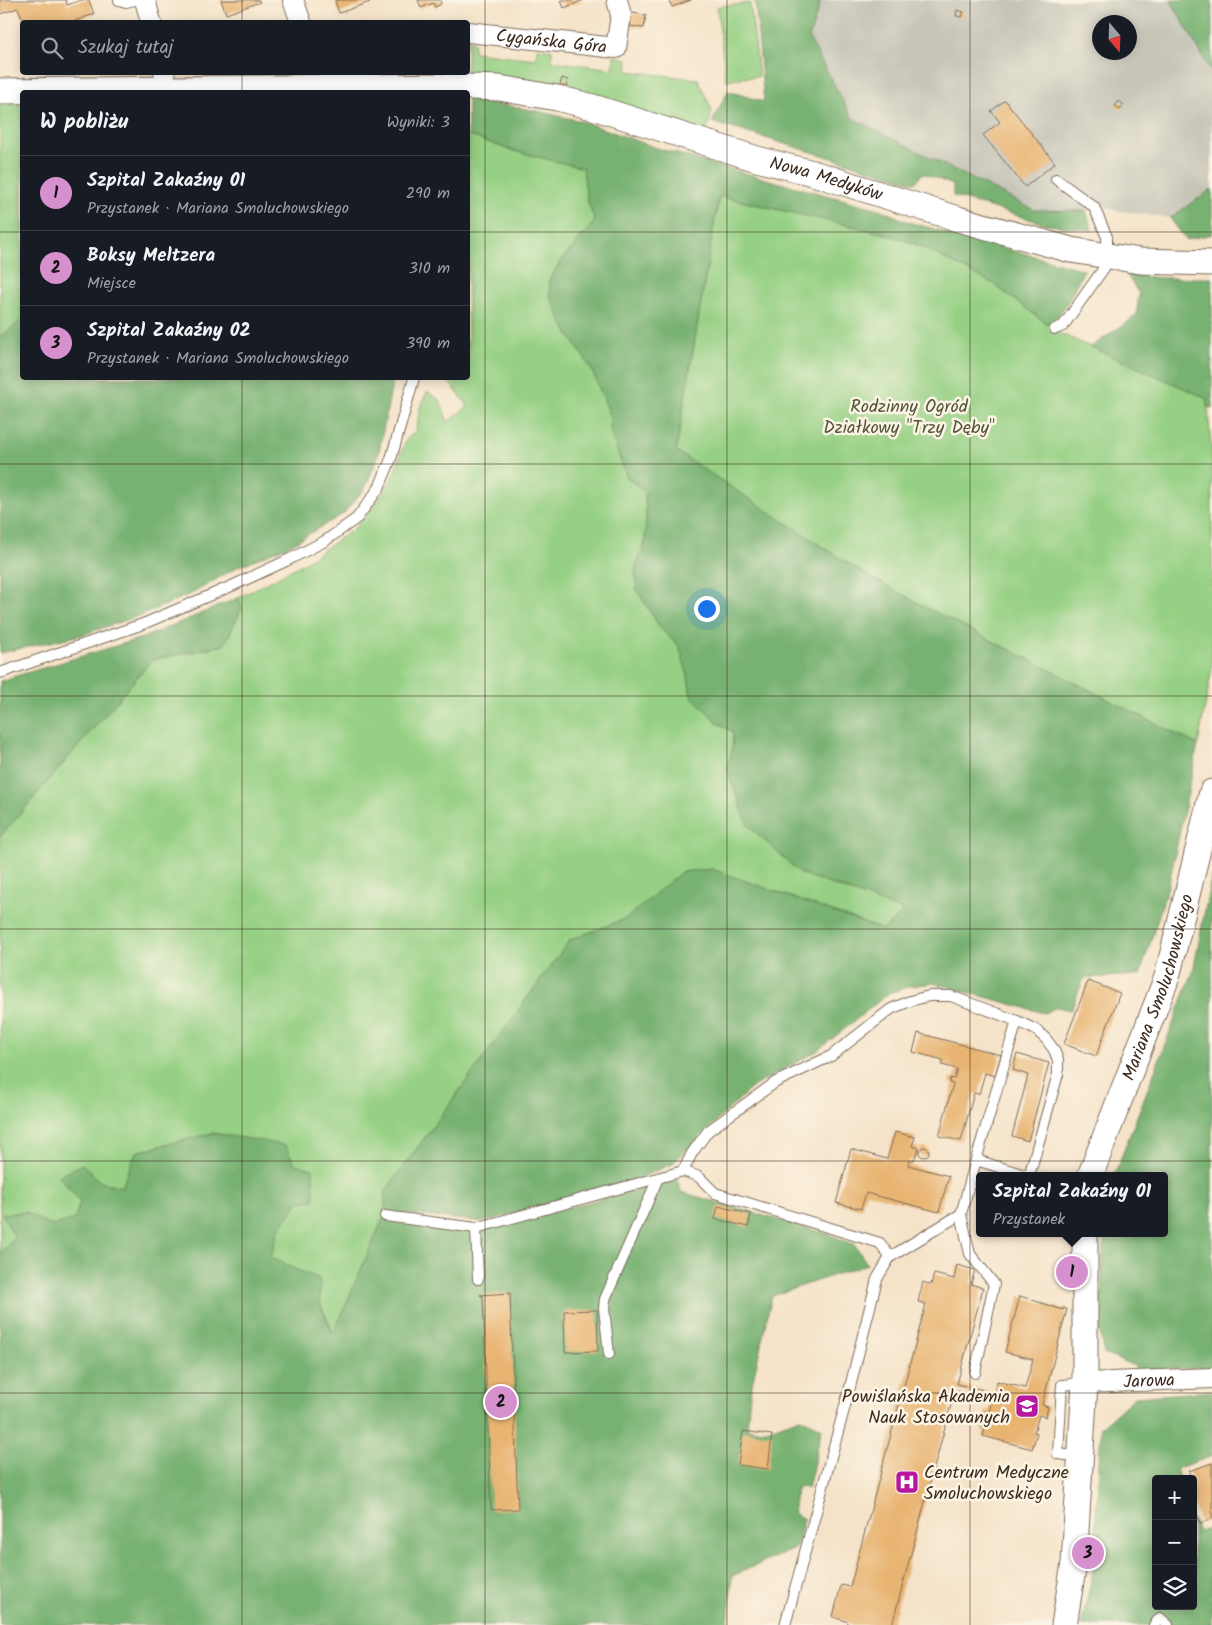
<!DOCTYPE html>
<html lang="pl">
<head>
<meta charset="utf-8">
<style>
	body { margin:0; font-family:Kalam,sans-serif; background:#20242c; color:#f1f3f6 }
	.controls { position:absolute; right:15px; bottom:15px; display:grid; overflow:hidden; border-radius:5px; box-shadow:0 2px 12px #0003 }
	.controls button { width:45px; height:45px; display:grid; place-items:center; padding:0; border:0; border-bottom:1px solid #363941; background:#171b24; color:#f1f3f6; font:25px sans-serif }
	.compass { position:absolute; left:1092px; top:15px; width:45px; height:45px; border-radius:50%; background:#171b24; box-shadow:0 2px 12px #0003; rotate:161deg }
	.you { position:absolute; left:706px; top:608px; width:18px; height:18px; margin:-12px; border:4px solid #fff; border-radius:50%; background:#1a73e8; box-shadow:0 0 0 8px #1a73e833 }
	.badge { display:grid; place-items:center; width:32px; height:32px; border-radius:50%; background:#d690ce; color:#111; font-size:16px; font-weight:700 }
	.pin { position:absolute; translate:-50% -50%; border:2px solid #fff; box-shadow:0 1px 5px #0006 }
	.popup { position:absolute; left:976px; top:1172px; width:192px; height:65px; box-sizing:border-box; display:grid; place-content:center; border-radius:5px; background:#171b24; filter:drop-shadow(0 1px 4px #0005); font-size:16px; white-space:nowrap; color:#9ea1a6 }
	.popup b { font-size:19px; color:#f1f3f6 }
	.popup::after { content:''; position:absolute; left:50%; top:100%; margin-left:-10px; border:10px solid transparent; border-top-color:#171b24 }
	.list { margin:0; padding:0; list-style:none }
	h2 { display:flex; justify-content:space-between; align-items:center; height:65px; margin:0; padding:0 20px; font-size:21px }
	h2 small { font-size:16px; font-weight:400; color:#9ea1a6 }
	.list li { display:grid; grid-template-columns:32px 1fr auto; gap:15px; align-items:center; box-sizing:border-box; height:75px; padding:0 20px; border-top:1px solid #363941 }
	.list b { display:block; font-size:19px; white-space:nowrap }
	.list p { margin:0; font-size:16px; white-space:nowrap; color:#9ea1a6 }
	.list em { font-size:16px; font-style:normal; color:#9ea1a6 }
	.icon { flex:none; width:28px; height:28px; fill:none; stroke:currentColor; stroke-width:2; stroke-linecap:round; stroke-linejoin:round }
	.map { position:relative; flex:none; width:1212px; height:1625px; overflow:hidden }
	.search { position:absolute; background:#171b24; box-shadow:0 2px 12px #0003; left:20px; top:20px; width:450px; height:55px; display:flex; align-items:center; gap:12px; box-sizing:border-box; padding:0 18px; border-radius:5px; color:#9ea1a6; font-size:19px }
	.panel { position:absolute; background:#171b24; box-shadow:0 2px 12px #0003; left:20px; top:90px; width:450px; height:290px; border-radius:5px }
	.map>svg:first-child { display:block }
	.industrial { fill:#c6c5b8; fill-rule:evenodd }
	.green { fill:#96d084; stroke:#687d51 }
	.forest { fill:#78b272; stroke:#5a6e48 }
	.building { fill:#e8b471 }
	.lines { fill:none; stroke-linecap:round; stroke-linejoin:round }
	.service-casing { stroke:#7c6b5a; stroke-width:12 }
	.minor-casing { stroke:#7c6b5a; stroke-width:22 }
	.tertiary-casing { stroke:#7c6b5a; stroke-width:27 }
	.service { stroke:#fff; stroke-width:10 }
	.minor { stroke:#fff; stroke-width:20 }
	.tertiary { stroke:#fff; stroke-width:25 }
	.grid { fill:none; stroke:#3b2a1e; stroke-width:1; stroke-opacity:0.55 }
	.labels { text-anchor:middle; stroke-width:5; stroke-linejoin:round; paint-order:stroke }
	.street-label { font-size:18px; fill:#3b2a1e; stroke:#fcf5e5 }
	.park-label { font-size:18px; fill:#525438; stroke:#fcf5e5 }
	.poi-label { font-size:18px; fill:#3b2a1e; stroke:#fcf5e5; text-anchor:end }
</style>
</head>
<body>
<div class="map">
<svg width="1212" height="1625" viewBox="0 0 1212 1625">
	<rect width="100%" height="100%" fill="#fcf5e5"/>
	<filter id="ink" filterUnits="userSpaceOnUse"><feTurbulence type="fractalNoise" baseFrequency=".02" numOctaves="2"/><feDisplacementMap in="SourceGraphic" scale="10" xChannelSelector="R" yChannelSelector="G"/><feConvolveMatrix kernelMatrix="1 2 1 2 8 2 1 2 1" color-interpolation-filters="sRGB"/></filter>
	<filter id="wash" filterUnits="userSpaceOnUse"><feTurbulence type="fractalNoise" baseFrequency=".0096" numOctaves="4" result="noise"/><feDisplacementMap in="SourceGraphic" scale="20" xChannelSelector="R" yChannelSelector="G"/><feGaussianBlur stdDeviation="1.12" result="paint"/><feColorMatrix in="noise" values="0 0 0 0 0 0 0 0 0 0 0 0 0 0 0 0 0 1.4 0 .05"/><feComposite in="paint" operator="in"/></filter>
	<g filter="url(#wash)">
		<rect width="100%" height="100%" fill="#f5e3c9"/>
		<!-- industrial -->
		<path class="industrial" d="M 821,0 L 1171,0 L 1212,73 L 1212,189 L 1170,218 L 1114,210 L 1099,204 L 1086,211 L 1034,210 L 852,118 L 809,38 ZM 1100,22 L 1130,22 L 1130,52 L 1100,52 Z"/>
		<!-- green -->
		<g class="green">
			<polygon points="750,3 759,76 726,80 717,7"/>
			<polygon points="468,39 474,42 474,52 536,59 537,48 552,50 552,61 613,69 614,56 628,59 627,71 698,79 712,110 706,134 495,78 495,75 467,73"/>
			<polygon points="335,72 335,76 221,78 221,73"/>
			<polygon points="0,104 22,105 22,320 0,337"/>
			<polygon points="468,135 510,150 583,167 587,199 595,221 561,261 549,280 566,330 591,368 609,412 611,435 627,477 645,492 646,518 645,543 635,570 637,590 661,629 679,646 688,676 691,696 718,723 733,732 732,751 727,770 800,873 904,911 883,930 712,869 682,872 627,918 570,940 385,1192 385,1214 334,1334 320,1303 319,1279 292,1268 271,1257 278,1230 299,1201 314,1200 297,1165 213,1133 136,1152 122,1187 101,1182 80,1201 75,1219 51,1226 26,1212 3,1214 15,1237 0,1254 0,837 152,660 224,645 242,608 238,598 304,563 355,528 376,504 393,477 406,440 416,430 420,408 427,392 440,400 448,422 468,406 446,378 468,378"/>
			<polygon points="719,196 886,234 916,244 992,283 1061,334 1207,398 1212,457 1212,668 1198,745 925,607 860,571 676,452"/>
		</g>
		<!-- forest -->
		<g class="forest">
			<polygon points="755,0 821,0 809,38 852,118 1034,210 1086,211 1092,230 1049,225 953,196 953,185 923,173 915,183 712,122 728,91 764,102"/>
			<polygon points="1171,0 1212,0 1212,73 1171,1"/>
			<polygon points="468,97 480,97 481,101 537,111 581,121 657,148 769,180 879,209 908,222 1084,270 1066,305 1050,326 992,283 916,244 886,234 719,196 676,451 860,571 925,607 1198,745 1169,883 1140,975 1084,978 1071,1010 1057,1007 1044,1013 934,983 910,986 889,993 817,1051 752,1087 672,1164 637,1179 484,1222 385,1212 385,1192 570,940 627,918 681,872 712,869 883,930 904,911 800,873 748,825 727,770 732,751 733,732 718,723 691,696 688,676 679,646 661,629 637,590 635,570 645,543 646,518 645,492 627,477 611,435 609,412 591,368 566,330 550,296 549,280 561,261 595,221 587,199 583,168 510,150 468,135"/>
			<polygon points="1212,189 1212,234 1186,240 1170,218"/>
			<polygon points="1127,275 1161,278 1212,278 1212,408 1207,407 1206,398 1091,347 1136,316 1139,294"/>
			<polygon points="22,320 22,378 393,378 378,457 365,488 343,514 292,544 237,567 195,592 142,615 81,635 0,653 0,337"/>
			<polygon points="238,598 242,608 224,645 152,660 0,837 0,681 145,637"/>
			<polygon points="1212,874 1212,1367 1135,1370 1135,1366 1104,1354 1099,1329 1104,1233 1164,1233 1164,1176 1114,1176 1193,972"/>
			<polygon points="213,1133 285,1145 295,1164 313,1169 314,1200 299,1202 278,1230 271,1257 292,1268 320,1279 320,1303 333,1334 385,1214 479,1231 677,1179 681,1192 831,1235 855,1245 867,1264 772,1296 750,1393 747,1429 767,1430 800,1418 822,1428 808,1488 797,1487 793,1513 804,1519 796,1548 732,1576 728,1625 0,1625 0,1254 15,1237 2,1214 26,1212 51,1226 75,1219 80,1201 59,1176 82,1164 101,1182 122,1187 136,1152"/>
			<polygon points="1212,1391 1212,1456 1176,1469 1179,1479 1156,1479 1156,1606 1193,1606 1193,1519 1198,1532 1212,1528 1212,1625 1081,1625 1093,1572 1101,1427 1135,1397"/>
		</g>
		<g id="blocks">
			<!-- building -->
			<g class="building">
				<polygon points="0,0 66,0 67,5 81,0 89,0 94,14 72,22 24,22 18,8 0,14"/>
				<polygon points="221,0 259,0 260,2 226,14"/>
				<polygon points="338,0 369,0 370,2 339,13 335,1"/>
				<polygon points="418,0 440,0 441,4 435,7 433,3 421,8"/>
				<polygon points="561,0 584,0 564,8"/>
				<polygon points="669,0 691,0 672,7"/>
				<polygon points="957,10 964,12 962,17 956,16"/>
				<polygon points="632,13 646,15 644,28 630,26"/>
				<polygon points="562,78 568,80 566,87 560,85"/>
				<polygon points="1005,100 1055,163 1025,187 983,135 1000,122 991,111"/>
				<polygon points="1119,101 1124,105 1120,110 1115,106"/>
				<polygon points="1088,981 1120,993 1096,1056 1064,1044"/>
				<polygon points="918,1033 1001,1055 995,1076 985,1073 979,1094 974,1093 961,1141 939,1136 953,1084 949,1083 950,1078 954,1079 957,1069 942,1065 943,1060 913,1052"/>
				<polygon points="1017,1054 1049,1063 1028,1141 1012,1136 1028,1075 1013,1070"/>
				<polygon points="895,1132 915,1137 912,1146 919,1148 914,1160 910,1160 908,1165 949,1176 939,1212 866,1193 861,1209 836,1203 851,1149 887,1159"/>
				<circle cx="924" cy="1152" r="5"/>
				<polygon points="718,1206 751,1214 748,1227 715,1219"/>
				<polygon points="957,1265 975,1270 971,1284 983,1288 957,1384 994,1393 997,1381 1025,1388 1033,1359 1005,1352 1020,1296 1063,1310 1063,1308 1067,1309 1042,1405 1048,1407 1046,1417 1039,1415 1034,1432 1037,1433 1032,1449 983,1436 985,1429 981,1428 986,1411 989,1412 992,1400 955,1390 892,1625 850,1625 846,1621 833,1617 841,1585 850,1587 926,1304 918,1302 923,1282 931,1285 934,1274 954,1279"/>
				<polygon points="510,1293 518,1509 491,1510 483,1296 480,1295"/>
				<polygon points="597,1310 598,1351 565,1352 564,1311"/>
				<polygon points="743,1431 772,1435 768,1469 738,1465"/>
				<polygon points="1212,1463 1212,1519 1200,1523 1193,1504 1193,1479 1191,1479 1189,1471"/>
			</g>
		</g>
	</g>
	<g filter="url(#ink)">
		<use href="#blocks" fill-opacity="0" stroke="#7c6b5a" stroke-width="1"/>
		<g class="lines">
			<!-- service casing -->
			<g class="service-casing">
				<g id="service">
					<polyline points="119,0 126,2 135,0"/>
					<polyline points="1055,329 1063,326 1104,268 1107,257 1107,237 1094,207 1056,179"/>
					<polyline points="0,673 143,624 234,585 286,561 325,541 357,518 379,488 391,459 414,378"/>
					<polyline points="976,1160 1017,1021"/>
					<polyline points="683,1171 699,1177 715,1193 880,1243 890,1257 961,1214"/>
					<polyline points="385,1216 476,1228 683,1171 692,1153 708,1131 776,1082 831,1056 891,1009 910,1001 929,996 951,996 1017,1021 1036,1030 1046,1039 1054,1050 1058,1060 1058,1074 1029,1176"/>
					<polyline points="476,1228 478,1279"/>
					<polyline points="609,1354 604,1308 605,1299 658,1178"/>
					<polyline points="975,1373 994,1284 970,1254 961,1214 976,1160 1028,1176"/>
					<polyline points="1081,1457 1058,1454 1062,1385 1084,1383"/>
					<polyline points="785,1625 848,1395 877,1279 890,1257"/>
					<polyline points="1154,1625 1160,1618 1168,1625"/>
				</g>
			</g>
			<!-- minor casing -->
			<g class="minor-casing">
				<g id="minor">
					<polyline points="145,0 151,22"/>
					<polyline points="293,0 301,22"/>
					<path id="s1" d="M 468,32 L 616,48 L 621,15 L 617,0"/>
					<polyline points="164,72 168,91"/>
					<path id="s2" d="M 1085,1383 L 1212,1378"/>
				</g>
			</g>
			<!-- tertiary casing -->
			<g class="tertiary-casing">
				<g id="tertiary">
					<path id="s3" d="M 0,91 L 441,86 L 499,88 L 557,98 L 593,107 L 757,159 L 813,173 L 958,219 L 1071,250 L 1140,261 L 1212,263"/>
					<path id="s4" d="M 1090,1176 L 1167,977 L 1212,792"/>
					<polyline points="1064,1625 1074,1563 1085,1383 1085,1233"/>
				</g>
			</g>
			<!-- service -->
			<use href="#service" class="service"/>
			<!-- minor -->
			<use href="#minor" class="minor"/>
			<!-- tertiary -->
			<use href="#tertiary" class="tertiary"/>
		</g>
	</g>
	<!-- grid -->
	<path class="grid" d="M 242,0 L 242,22M 485,0 L 485,1625M 727,0 L 727,1625M 970,0 L 970,1625M 242,72 L 242,92M 0,232 L 22,232M 468,232 L 1212,232M 242,378 L 242,1625M 0,464 L 1212,464M 0,696 L 1212,696M 0,929 L 1212,929M 0,1161 L 1212,1161M 0,1393 L 1212,1393"/>
	<!-- icons -->
	<defs>
		<g id="university-square" transform="scale(1.25)"><rect x="-9" y="-9" width="18" height="18" rx="4" fill="#b5179e" stroke="#fcf5e5"/><path d="M0-5L7-2L0 1L-7-2ZM-4 1L0 2.5L4 1V4Q0 6-4 4Z" fill="#fff"/></g>
		<g id="hospital-square" transform="scale(1.25)"><rect x="-9" y="-9" width="18" height="18" rx="4" fill="#b5179e" stroke="#fcf5e5"/><path d="M-5-5h3v3.5h4V-5h3V5h-3V1.5h-4V5h-3Z" fill="#fff"/></g>
	</defs>
	<g fill-rule="evenodd">
		<use href="#university-square" x="1027" y="1406"/>
		<use href="#hospital-square" x="907" y="1482"/>
	</g>
	<g class="labels">
		<!-- street labels -->
		<g class="street-label">
			<text dy="6" stroke="none"><textPath href="#s1" startOffset="84">Cygańska Góra</textPath></text>
			<text dy="6" stroke="none"><textPath href="#s3" startOffset="839">Nowa Medyków</textPath></text>
			<text dy="6" stroke="none"><textPath href="#s4" startOffset="201">Mariana Smoluchowskiego</textPath></text>
			<text dy="6" stroke="none"><textPath href="#s2" startOffset="64">Jarowa</textPath></text>
		</g>
		<!-- park labels -->
		<g class="park-label">
			<text x="909" y="412">Rodzinny Ogród<tspan x="909" dy="21">Działkowy "Trzy Dęby"</tspan></text>
		</g>
		<!-- poi labels -->
		<g class="poi-label">
			<text x="1010" y="1402">Powiślańska Akademia<tspan x="1010" dy="21">Nauk Stosowanych</tspan></text>
			<text x="924" y="1478" text-anchor="start">Centrum Medyczne<tspan x="924" dy="21">Smoluchowskiego</tspan></text>
		</g>
	</g>
</svg>
<div class="controls">
<button>+</button>
<button>−</button>
<button><svg class="icon" aria-label="layers" viewBox="0 0 24 24"><path d="M12 4l9 5-9 5-9-5zM3 14l9 5 9-5"/></svg></button>
</div>
<svg class="compass" viewBox="-18 -18 36 36"><path d="M0-13l5 13h-10z" fill="#e53935"/><path d="M0 13l5-13h-10z" fill="#9ea1a6"/></svg>
<div class="you"></div>
<div class="pin badge" style="left:1072px;top:1272px">1</div>
<div class="popup"><b>Szpital Zakaźny 01</b>Przystanek</div>
<div class="pin badge" style="left:501px;top:1402px">2</div>
<div class="pin badge" style="left:1088px;top:1553px">3</div>
<div class="search"><svg class="icon" aria-label="search" viewBox="0 0 24 24"><circle cx="10" cy="10" r="6"/><path d="M15 15l6 6"/></svg>Szukaj tutaj</div>
<section class="panel">
<h2>W pobliżu<small>Wyniki: 3</small></h2>
<ul class="list">
<li><span class="badge">1</span><div><b>Szpital Zakaźny 01</b><p>Przystanek · Mariana Smoluchowskiego</p></div><em>290 m</em></li>
<li><span class="badge">2</span><div><b>Boksy Meltzera</b><p>Miejsce</p></div><em>310 m</em></li>
<li><span class="badge">3</span><div><b>Szpital Zakaźny 02</b><p>Przystanek · Mariana Smoluchowskiego</p></div><em>390 m</em></li>
</ul>
</section>
</div>
</body>
</html>
